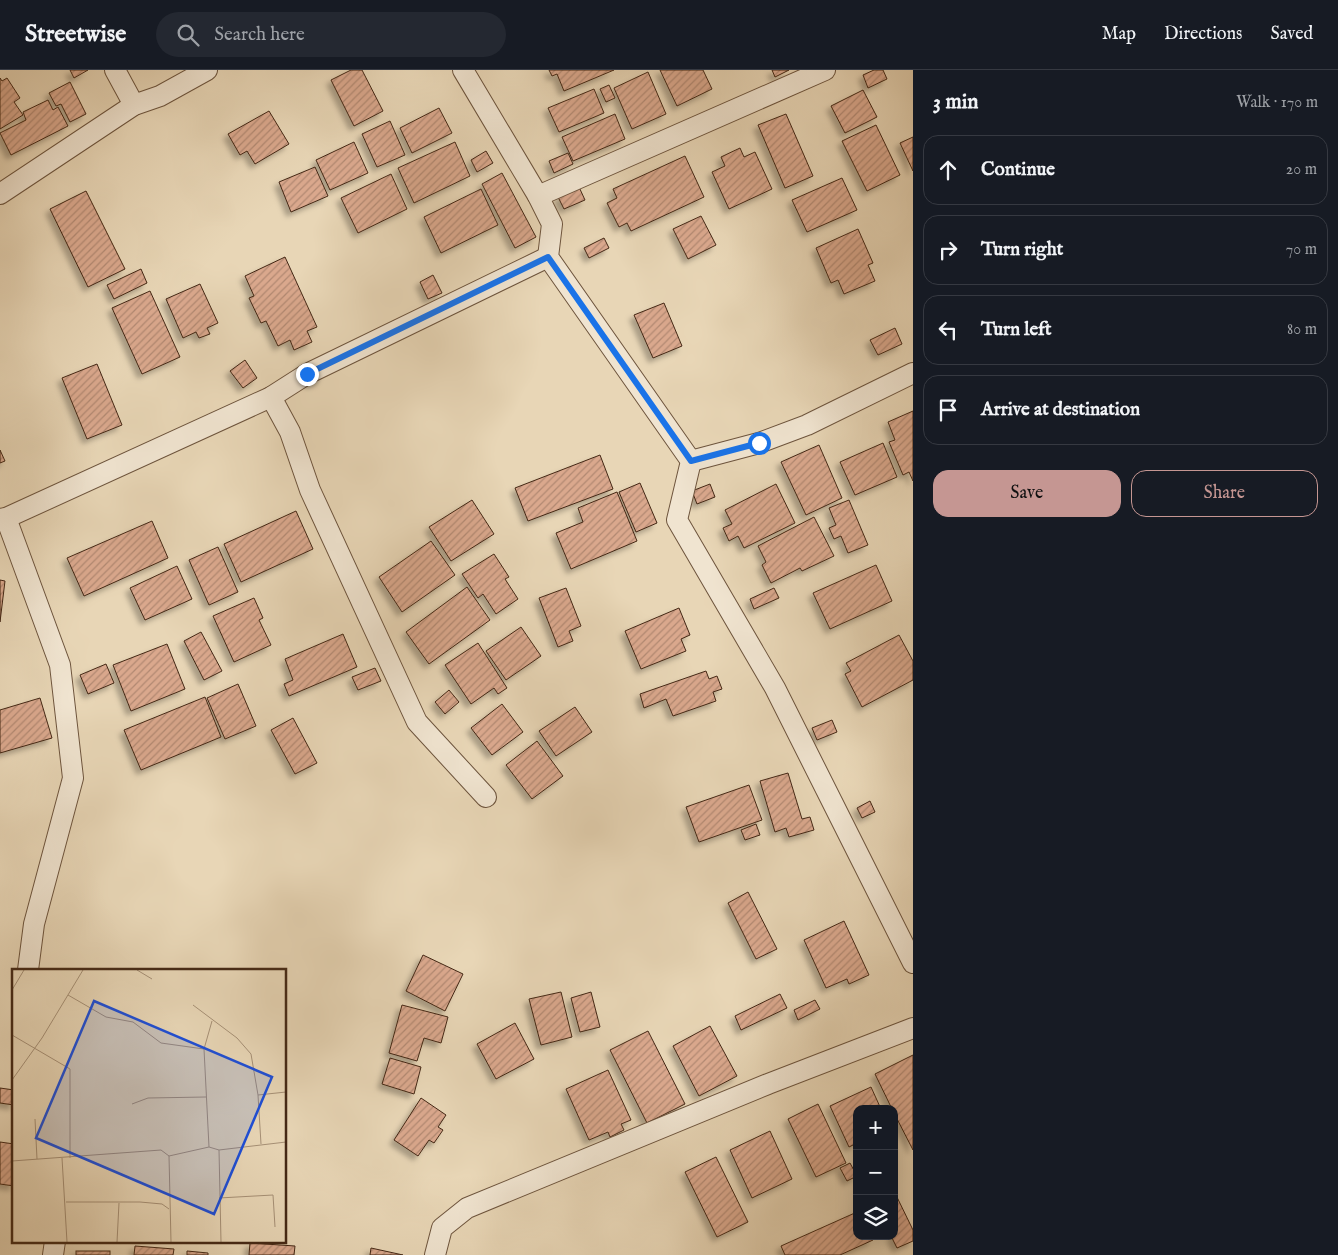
<!DOCTYPE html>
<html lang="en">
<head>
<meta charset="utf-8">
<style>
	body { margin:0; font-family:"IM FELL English",serif; background:#242831; color:#f1f3f6 }
	.controls { position:absolute; right:15px; bottom:15px; display:grid; overflow:hidden; border-radius:10px; box-shadow:0 5px 20px #0002 }
	.controls button { width:45px; height:45px; display:grid; place-items:center; padding:0; border:0; border-bottom:1px solid #363941; background:#171b24; color:#f1f3f6; font:25px sans-serif }
	.stop { position:absolute; width:15px; height:15px; margin:-11px; border:4px solid #1a73e8; border-radius:50%; background:#fff }
	.stop.end { background:#1a73e8; border-color:#fff; box-shadow:0 1px 5px #0008 }
	.list { margin:0; padding:0; list-style:none }
	h2 { display:flex; justify-content:space-between; align-items:center; height:65px; margin:0; padding:0 20px; font-size:21px }
	h2 small { font-size:16px; font-weight:400; color:#9ea1a6 }
	.list li { display:grid; grid-template-columns:32px 1fr auto; gap:15px; align-items:center; box-sizing:border-box; height:70px; margin:0 10px 10px; padding:0 10px; border:1px solid #363941; border-radius:15px }
	.list b { display:block; font-size:19px; white-space:nowrap }
	.list em { font-size:16px; font-style:normal; color:#9ea1a6 }
	.actions { display:flex; gap:10px; padding:15px 20px }
	.actions a { flex:1; padding:11px 0; border:1px solid #c59692; border-radius:15px; text-align:center; font-size:18px; color:#c59692 }
	.actions .main { background:#c59692; color:#111 }
	.icon { flex:none; width:28px; height:28px; fill:none; stroke:currentColor; stroke-width:2; stroke-linecap:round; stroke-linejoin:round }
	.map { position:relative; flex:none; width:913px; height:1185px; overflow:hidden }
	header { display:flex; align-items:center; gap:30px; box-sizing:border-box; height:70px; padding:0 25px; background:#171b24; border-bottom:1px solid #363941 }
	header strong { font-size:24px }
	nav { display:flex; gap:28px; margin-inline-start:auto; font-size:18px }
	.search { width:350px; height:45px; background:#242831; display:flex; align-items:center; gap:12px; box-sizing:border-box; padding:0 18px; border-radius:28px; color:#9ea1a6; font-size:19px }
	main { display:flex }
	aside { flex:1; background:#171b24 }
	.map>svg:first-child { display:block }
	.building { fill:url(#building-hatch); stroke:#442815; filter:url(#shadow) }
	.lines { fill:none; stroke-linecap:round; stroke-linejoin:round }
	.street-casing { stroke:#6d543d; stroke-width:22 }
	.street { stroke:#f0e4d0; stroke-width:20 }
	.route { stroke:#1a73e8; stroke-width:6 }
	.inset-road { fill:none; stroke:#a69076; stroke-width:1 }
	.view { fill:#1d4ed8; fill-opacity:0.15; stroke:#1d4ed8; stroke-width:2.5 }
	.inset-edge { fill:none; stroke:#442815; stroke-width:2.5 }
</style>
</head>
<body>
<header>
<strong>Streetwise</strong>
<div class="search"><svg class="icon" aria-label="search" viewBox="0 0 24 24"><circle cx="10" cy="10" r="6"/><path d="M15 15l6 6"/></svg>Search here</div>
<nav><a>Map</a><a>Directions</a><a>Saved</a></nav>
</header>
<main>
<div class="map">
<svg width="913" height="1185" viewBox="0 0 913 1185">
	<defs>
		<pattern id="building-hatch" width="6" height="6" patternUnits="userSpaceOnUse" patternTransform="scale(1.25)"><rect width="6" height="6" fill="#daa88d"/><path d="M-1 1l2-2M0 6l6-6M5 7l2-2" fill="none" stroke="#b28972"/></pattern>
		<filter id="shadow"><feDropShadow dx="-4.5" dy="4.5" stdDeviation="2.5" flood-color="#0004"/></filter>
	</defs>
	<rect width="100%" height="100%" fill="#e8d6b6"/>
	<filter id="stains"><feTurbulence type="fractalNoise" baseFrequency=".004" numOctaves="4"/><feColorMatrix values="0 0 0 0 .2 0 0 0 0 .09 0 0 0 0 .02 0 0 0 .5 -.17"/></filter>
	<radialGradient id="worn" r=".72"><stop offset=".6" stop-color="#630" stop-opacity="0"/><stop offset="1" stop-color="#630" stop-opacity=".3"/></radialGradient>
	<!-- building -->
	<g class="building">
		<polygon points="70,0 88,0 74,8"/>
		<polygon points="351,0 362,0 383,41 354,56 331,10"/>
		<polygon points="549,0 614,0 564,21 557,4 552,6"/>
		<polygon points="660,0 703,0 712,19 677,36"/>
		<polygon points="772,0 789,0 775,7"/>
		<polygon points="874,0 883,0 887,9 868,18 863,5"/>
		<polygon points="648,2 666,44 632,59 614,18"/>
		<polygon points="0,8 2,11 7,8 20,28 14,32 23,45 0,59"/>
		<polygon points="70,12 86,44 70,52 61,34 56,36 49,23"/>
		<polygon points="609,15 615,28 606,32 600,19"/>
		<polygon points="594,19 604,43 559,62 548,38"/>
		<polygon points="863,20 877,47 845,63 831,36"/>
		<polygon points="48,30 53,40 58,37 68,56 11,85 0,63 26,50 23,42"/>
		<polygon points="439,38 452,63 412,83 400,58"/>
		<polygon points="269,41 289,74 255,94 247,81 240,85 228,64"/>
		<polygon points="615,44 625,69 573,91 562,67"/>
		<polygon points="786,44 813,106 785,118 758,55"/>
		<polygon points="390,51 405,85 377,97 362,64"/>
		<polygon points="876,55 900,105 867,121 842,71"/>
		<polygon points="913,67 913,101 900,73"/>
		<polygon points="354,72 368,103 330,120 316,90"/>
		<polygon points="455,72 470,106 414,133 398,98"/>
		<polygon points="740,78 744,87 755,82 772,119 729,139 712,102 725,96 721,87"/>
		<polygon points="486,81 493,93 477,102 471,90"/>
		<polygon points="568,83 573,94 554,103 549,91"/>
		<polygon points="685,86 704,127 631,161 627,153 619,157 607,133 617,128 613,119"/>
		<polygon points="315,97 328,126 291,142 279,112"/>
		<polygon points="502,103 536,167 515,178 482,114"/>
		<polygon points="391,104 407,139 358,163 341,128"/>
		<polygon points="842,108 857,140 807,162 792,130"/>
		<polygon points="579,117 585,130 564,139 558,127"/>
		<polygon points="481,119 498,155 441,183 424,147"/>
		<polygon points="86,121 125,199 88,217 50,139"/>
		<polygon points="701,146 716,175 688,189 673,159"/>
		<polygon points="858,159 873,193 868,195 875,211 844,224 838,210 831,213 816,178"/>
		<polygon points="604,168 609,178 589,188 584,178"/>
		<polygon points="285,187 317,257 307,261 312,272 294,280 290,270 278,276 266,251 261,253 249,228 254,226 245,206"/>
		<polygon points="141,199 147,213 114,229 107,215"/>
		<polygon points="433,205 442,223 428,229 420,212"/>
		<polygon points="200,214 218,253 207,258 210,264 199,268 196,262 183,268 166,229"/>
		<polygon points="150,221 180,287 142,304 112,238"/>
		<polygon points="664,233 682,276 653,288 634,245"/>
		<polygon points="895,258 902,274 878,285 870,270"/>
		<polygon points="245,290 257,308 243,318 230,301"/>
		<polygon points="97,294 122,355 87,369 62,308"/>
		<polygon points="913,341 913,411 909,402 903,405 889,372 895,370 888,352"/>
		<polygon points="883,373 897,407 855,425 840,392"/>
		<polygon points="819,375 842,428 806,445 781,392"/>
		<polygon points="0,380 5,391 0,393"/>
		<polygon points="600,385 613,419 528,451 515,418"/>
		<polygon points="640,413 657,453 636,462 619,422"/>
		<polygon points="710,414 715,427 697,434 692,421"/>
		<polygon points="776,414 795,453 744,478 738,466 729,471 723,458 732,454 725,440"/>
		<polygon points="617,422 637,471 571,499 556,463 583,452 578,438"/>
		<polygon points="472,430 494,464 451,491 429,457"/>
		<polygon points="849,430 868,475 848,483 841,466 834,469 829,458 836,455 829,438"/>
		<polygon points="296,441 313,479 241,512 224,474"/>
		<polygon points="814,447 834,486 802,501 800,498 771,513 762,495 766,492 758,476"/>
		<polygon points="152,451 168,488 84,526 67,488"/>
		<polygon points="431,471 455,505 402,542 379,507"/>
		<polygon points="218,477 238,522 209,535 189,490"/>
		<polygon points="494,484 509,507 505,509 518,529 496,544 483,524 478,528 462,504"/>
		<polygon points="876,495 892,531 830,559 813,523"/>
		<polygon points="177,496 192,529 145,550 130,518"/>
		<polygon points="0,510 5,511 0,552"/>
		<polygon points="467,517 490,550 429,594 406,562"/>
		<polygon points="566,518 581,556 569,561 573,571 558,577 539,528"/>
		<polygon points="774,518 779,528 754,539 750,529"/>
		<polygon points="254,528 263,548 259,550 271,575 234,592 213,546"/>
		<polygon points="679,538 690,565 681,569 686,581 641,599 625,561"/>
		<polygon points="521,557 541,586 506,610 486,581"/>
		<polygon points="201,562 222,601 204,610 184,571"/>
		<polygon points="343,564 357,597 289,626 284,614 293,610 285,589"/>
		<polygon points="899,565 913,591 913,610 862,637 845,604 851,601 846,593"/>
		<polygon points="478,573 507,618 498,624 494,618 471,634 445,595"/>
		<polygon points="167,574 185,619 131,641 113,595"/>
		<polygon points="106,594 114,613 88,624 80,605"/>
		<polygon points="375,598 381,611 358,620 352,607"/>
		<polygon points="706,601 709,609 717,606 722,619 713,622 716,631 673,646 666,629 644,638 640,624"/>
		<polygon points="238,614 256,656 225,669 207,628"/>
		<polygon points="449,620 459,632 445,644 435,632"/>
		<polygon points="205,627 221,667 141,700 124,660"/>
		<polygon points="40,628 52,668 0,683 0,640"/>
		<polygon points="502,634 523,662 492,685 471,658"/>
		<polygon points="575,637 592,662 556,686 539,661"/>
		<polygon points="293,648 317,693 295,704 271,660"/>
		<polygon points="832,650 837,662 817,670 812,658"/>
		<polygon points="537,671 563,706 532,729 506,695"/>
		<polygon points="788,703 802,749 810,747 814,760 789,767 786,758 775,762 760,711"/>
		<polygon points="749,715 762,750 699,772 686,737"/>
		<polygon points="870,731 875,742 862,748 857,738"/>
		<polygon points="756,754 760,765 745,770 741,760"/>
		<polygon points="748,822 777,879 756,889 728,833"/>
		<polygon points="844,851 869,905 849,914 847,909 826,918 804,870"/>
		<polygon points="423,885 463,904 445,941 406,921"/>
		<polygon points="561,922 572,967 541,975 529,929"/>
		<polygon points="591,922 600,957 580,962 571,928"/>
		<polygon points="780,924 787,938 741,960 735,946"/>
		<polygon points="815,930 820,939 798,950 794,940"/>
		<polygon points="402,935 448,947 441,973 424,968 417,991 389,983"/>
		<polygon points="515,953 534,989 496,1009 477,974"/>
		<polygon points="710,956 737,1006 699,1026 673,976"/>
		<polygon points="648,961 685,1034 647,1053 610,980"/>
		<polygon points="913,985 913,1080 894,1043 894,1039 892,1039 875,1004"/>
		<polygon points="390,988 421,997 414,1024 382,1014"/>
		<polygon points="608,1000 631,1050 621,1054 624,1060 610,1067 608,1062 589,1070 566,1019"/>
		<polygon points="871,1017 881,1039 857,1039 857,1073 849,1077 830,1036"/>
		<polygon points="0,1018 14,1020 14,1035 0,1033"/>
		<polygon points="421,1028 446,1045 438,1057 443,1060 434,1073 429,1070 418,1086 394,1070"/>
		<polygon points="818,1034 846,1093 816,1107 788,1049"/>
		<polygon points="770,1061 792,1109 752,1128 730,1080"/>
		<polygon points="0,1072 14,1074 14,1116 0,1114"/>
		<polygon points="716,1087 748,1152 717,1167 685,1102"/>
		<polygon points="850,1093 857,1106 847,1111 840,1098"/>
		<polygon points="894,1121 913,1160 913,1171 897,1178 891,1166 894,1166"/>
		<polygon points="857,1142 857,1166 871,1166 873,1170 840,1185 785,1185 781,1176"/>
		<polygon points="250,1173 295,1176 294,1185 249,1185"/>
		<polygon points="135,1176 174,1179 173,1185 134,1185"/>
		<polygon points="371,1178 403,1185 370,1185"/>
		<rect x="76" y="1181" width="34" height="4"/>
		<polygon points="187,1181 208,1183 208,1185 187,1185"/>
	</g>
	<g class="lines">
		<!-- street casing -->
		<g class="street-casing">
			<g id="street">
				<polyline points="115,0 134,35"/>
				<polyline points="463,0 538,126 552,154 548,187 691,391 677,450 775,618 913,893"/>
				<polyline points="0,124 134,35 160,26 207,0"/>
				<polyline points="538,126 825,0"/>
				<polyline points="271,327 290,362 310,420 417,652 486,727"/>
				<polyline points="691,391 759,373 807,355 913,303"/>
				<polyline points="6,448 60,595 73,708 34,854 28,900"/>
				<polyline points="0,449 6,448 271,327 307,304 548,187"/>
				<polyline points="53,1185 55,1171"/>
				<polyline points="435,1185 442,1158 467,1138 768,1014 913,958"/>
			</g>
		</g>
		<!-- street -->
		<use href="#street" class="street"/>
	</g>
	<g class="lines">
		<!-- route -->
		<polyline class="route" points="307,304 548,187 691,391 759,373"/>
	</g>
	<!-- overview -->
	<g transform="translate(12 899)">
		<rect width="274" height="274" fill="#e8d6b6"/>
		<path class="inset-road" d="M 125,1 L 140,10M 0,21 L 12,1M 56,26 L 94,48 L 121,53 L 149,74 L 192,80M 181,36 L 225,69 L 239,85 L 246,126 L 249,175M 0,66 L 58,100 L 58,189M 0,111 L 30,69 L 71,1M 246,126 L 274,123M 120,135 L 136,129 L 194,128M 23,150 L 25,190M 197,178 L 192,80 L 200,52M 207,181 L 209,273M 157,187 L 159,273M 50,189 L 55,273M 0,192 L 149,181 L 157,187 L 197,178 L 207,181 L 274,173M 207,229 L 261,226 L 263,258M 54,233 L 128,233 L 150,235 L 157,240M 105,273 L 107,234"/>
		<path class="view" d="M 82,32 L 260,108 L 202,245 L 24,169 Z"/>
		<rect width="274" height="274" class="inset-edge"/>
	</g>
	<rect width="100%" height="100%" filter="url(#stains)"/>
	<rect width="100%" height="100%" fill="url(#worn)"/>
</svg>
<div class="controls">
<button>+</button>
<button>−</button>
<button><svg class="icon" aria-label="layers" viewBox="0 0 24 24"><path d="M12 4l9 5-9 5-9-5zM3 14l9 5 9-5"/></svg></button>
</div>
<div class="stop" style="left:759px;top:373px"></div>
<div class="stop end" style="left:307px;top:304px"></div>
</div>
<aside>
<h2>3 min<small>Walk · 170 m</small></h2>
<ul class="list">
<li><svg class="icon" aria-label="ahead" viewBox="0 0 24 24"><path d="M12 20V5M6 11l6-6 6 6"/></svg><div><b>Continue</b></div><em>20 m</em></li>
<li><svg class="icon" aria-label="right" viewBox="0 0 24 24"><path d="M7 20v-9h11M14 6l5 5-5 5"/></svg><div><b>Turn right</b></div><em>70 m</em></li>
<li><svg class="icon" aria-label="left" viewBox="0 0 24 24"><path d="M17 20v-9H6M10 6l-5 5 5 5"/></svg><div><b>Turn left</b></div><em>80 m</em></li>
<li><svg class="icon" aria-label="arrive" viewBox="0 0 24 24"><path d="M6 21V4h12l-3 4 3 4H6"/></svg><div><b>Arrive at destination</b></div></li>
</ul>
<div class="actions"><a class="main">Save</a><a>Share</a></div>
</aside>
</main>
</body>
</html>
